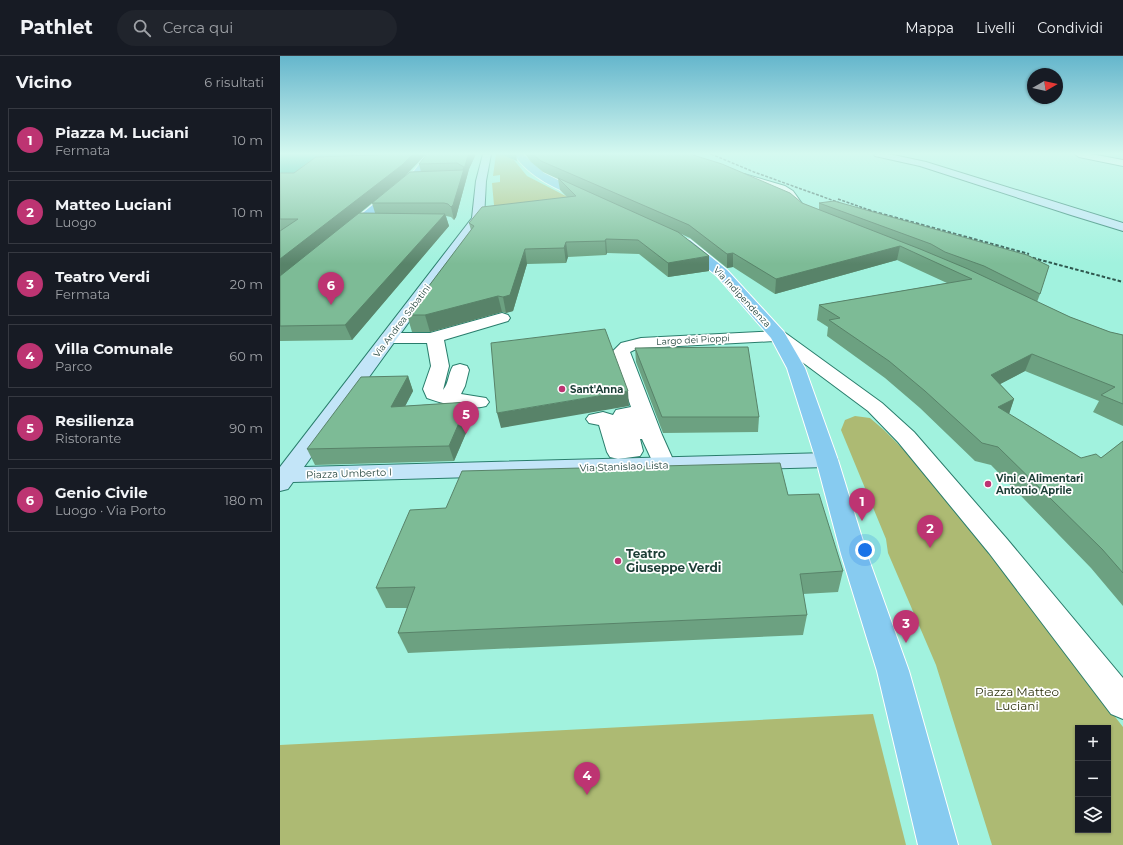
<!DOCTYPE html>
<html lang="it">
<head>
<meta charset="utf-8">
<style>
	body { margin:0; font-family:Montserrat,sans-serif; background:#20242c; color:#f1f3f6 }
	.controls { position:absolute; right:12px; bottom:12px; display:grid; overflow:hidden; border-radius:0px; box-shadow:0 1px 3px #0004 }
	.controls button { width:36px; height:36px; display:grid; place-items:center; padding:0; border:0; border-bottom:1px solid #363941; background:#171b24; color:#f1f3f6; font:20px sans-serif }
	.compass { position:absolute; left:747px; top:12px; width:36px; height:36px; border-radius:50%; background:#171b24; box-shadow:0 1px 3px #0004; rotate:81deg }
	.you { position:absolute; left:585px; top:494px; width:14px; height:14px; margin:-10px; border:3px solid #fff; border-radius:50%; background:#1a73e8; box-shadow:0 0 0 6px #1a73e833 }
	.badge { display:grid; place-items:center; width:26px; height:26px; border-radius:50%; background:#bd3472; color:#fff; font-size:13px; font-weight:700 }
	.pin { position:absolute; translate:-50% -33px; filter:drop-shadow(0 1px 2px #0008) }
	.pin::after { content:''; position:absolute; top:21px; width:14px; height:12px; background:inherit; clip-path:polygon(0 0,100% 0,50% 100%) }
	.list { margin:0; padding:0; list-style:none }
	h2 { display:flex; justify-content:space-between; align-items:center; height:52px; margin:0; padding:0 16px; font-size:17px }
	h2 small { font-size:13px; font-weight:400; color:#9ea1a6 }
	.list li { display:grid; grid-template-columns:26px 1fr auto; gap:12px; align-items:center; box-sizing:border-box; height:64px; margin:0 8px 8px; padding:0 8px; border:1px solid #363941; border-radius:0px }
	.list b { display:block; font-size:15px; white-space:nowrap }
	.list p { margin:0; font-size:13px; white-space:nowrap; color:#9ea1a6 }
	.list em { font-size:13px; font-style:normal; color:#9ea1a6 }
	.icon { flex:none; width:22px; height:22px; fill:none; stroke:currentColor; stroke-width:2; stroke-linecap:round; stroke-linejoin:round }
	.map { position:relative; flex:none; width:843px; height:789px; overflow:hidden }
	header { display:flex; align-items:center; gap:24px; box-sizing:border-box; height:56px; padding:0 20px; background:#171b24; border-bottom:1px solid #363941 }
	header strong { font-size:19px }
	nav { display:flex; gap:22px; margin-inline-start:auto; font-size:14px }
	.search { width:280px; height:36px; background:#20242c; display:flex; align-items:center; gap:10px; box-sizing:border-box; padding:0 14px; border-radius:22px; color:#9ea1a6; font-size:15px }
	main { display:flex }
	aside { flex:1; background:#171b24 }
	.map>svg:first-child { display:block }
	.green { fill:#adba73; fill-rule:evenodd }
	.water { fill:#40b9a1 }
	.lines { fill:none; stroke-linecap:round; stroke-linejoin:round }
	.street-casing { stroke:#297d6c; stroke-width:2 }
	.secondary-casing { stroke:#297d6c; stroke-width:2 }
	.primary-casing { stroke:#fff; stroke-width:2 }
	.street { fill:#fff; fill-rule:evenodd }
	.secondary { fill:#c3e5f8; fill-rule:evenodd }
	.primary { fill:#87cbf0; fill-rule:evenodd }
	.rail-far1 { stroke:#2e564d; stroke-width:1.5; stroke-dasharray:3 1.5; stroke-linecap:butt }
	.rail { stroke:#2e564d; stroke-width:2; stroke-dasharray:3.5 2; stroke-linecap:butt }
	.wall { fill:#6ca181 }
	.shaded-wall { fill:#588369 }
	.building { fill:#7dbb96; stroke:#588369 }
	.poi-dot { fill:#bd3472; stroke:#fff; stroke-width:1.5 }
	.labels { text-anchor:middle; stroke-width:3.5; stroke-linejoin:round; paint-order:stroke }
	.far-street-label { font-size:9px; fill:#1d3f37; stroke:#fff }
	.poi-label { font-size:10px; font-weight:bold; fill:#1d3f37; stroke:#fff; text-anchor:start }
	.street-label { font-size:10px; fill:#1d3f37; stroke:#fff }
	.near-poi-label { font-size:12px; font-weight:bold; fill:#1d3f37; stroke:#fff; text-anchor:start }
	.near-park-label { font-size:12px; fill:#2c310c; stroke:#fff }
</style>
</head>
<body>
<header>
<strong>Pathlet</strong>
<div class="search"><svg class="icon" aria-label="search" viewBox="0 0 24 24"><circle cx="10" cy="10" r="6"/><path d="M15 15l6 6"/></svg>Cerca qui</div>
<nav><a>Mappa</a><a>Livelli</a><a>Condividi</a></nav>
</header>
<main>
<aside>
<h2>Vicino<small>6 risultati</small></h2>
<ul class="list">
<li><span class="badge">1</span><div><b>Piazza M. Luciani</b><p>Fermata</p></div><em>10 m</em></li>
<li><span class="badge">2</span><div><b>Matteo Luciani</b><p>Luogo</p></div><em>10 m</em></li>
<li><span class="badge">3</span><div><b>Teatro Verdi</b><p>Fermata</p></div><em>20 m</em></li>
<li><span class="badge">4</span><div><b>Villa Comunale</b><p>Parco</p></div><em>60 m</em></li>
<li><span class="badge">5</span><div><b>Resilienza</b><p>Ristorante</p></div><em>90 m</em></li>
<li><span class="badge">6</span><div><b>Genio Civile</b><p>Luogo · Via Porto</p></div><em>180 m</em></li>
</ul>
</aside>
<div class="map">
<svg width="843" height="789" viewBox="0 0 843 789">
	<rect width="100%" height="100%" fill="#a1f2de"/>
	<!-- green -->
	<g class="green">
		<polygon points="216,98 229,98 247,120 311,153 215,160 212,127 220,126 220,119 213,120"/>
		<path d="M 575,360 L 590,362 L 604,374 L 646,416 L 843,671 L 843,789 L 712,789 L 656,609 L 608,497 L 606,483 L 561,374 L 565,364 ZM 798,672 L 828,672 L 828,774 L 798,774 Z"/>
		<polygon points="593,658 626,789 0,789 0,689"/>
	</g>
	<!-- water -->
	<polygon class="water" points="0,98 78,98 0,126"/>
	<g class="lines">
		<!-- street casing -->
		<g class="street-casing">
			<g id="street">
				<polygon points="795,98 811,98 843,104 843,110 799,101"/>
				<path d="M 464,118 L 505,130 L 513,135 L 523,149 L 533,156 L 531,158 C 515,163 512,145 503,138 C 491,129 474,127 460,123 L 459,121 Z"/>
				<path d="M 222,257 L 228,259 L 230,262 L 228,265 L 164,284 L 169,310 L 163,334 C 169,327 168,318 173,310 L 180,308 L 187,310 L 189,314 L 185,330 L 181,338 L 206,342 L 209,346 L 206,350 C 188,355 164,348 147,342 L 143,333 L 151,310 L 147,287 L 109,287 L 103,286 L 100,282 L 103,278 L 109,277 L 150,277 Z"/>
				<polygon points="498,275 504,276 602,347 634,376 727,483 843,622 843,663 831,658 709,497 618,386 588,355 494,285 361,292 356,293 350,296 382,379 395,408 392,413 384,415 376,413 362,383 360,383 363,395 360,400 338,403 330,401 327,396 319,369 309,367 306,363 309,359 323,356 333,359 336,354 351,351 332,296 341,287 361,282"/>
			</g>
		</g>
		<!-- secondary casing -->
		<g class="secondary-casing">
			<g id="secondary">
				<polygon points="203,98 211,98 206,125 204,162 24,411 547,397 555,399 558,404 555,409 547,411 13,426 8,433 0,435 0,411 192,162 196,125"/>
				<polygon points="594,98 609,98 646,106 843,167 843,175 791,159 640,110 595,100"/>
			</g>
		</g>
		<!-- primary casing -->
		<g class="primary-casing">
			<g id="primary">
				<polygon points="147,98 156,98 140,119 70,180 62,180 60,177 62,174 134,115"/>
				<path d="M 234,98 L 243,98 L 264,117 L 310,140 L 311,142 L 306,145 L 302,144 C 278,133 249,122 234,98 Z"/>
				<polygon points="405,183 410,184 447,214 504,276 525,312 558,404 587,498 629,615 678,789 638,789 597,615 561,498 536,404 507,312 491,282 437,220 400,190 399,187 400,184"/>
			</g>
		</g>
		<!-- street -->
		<use href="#street" class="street"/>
		<!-- secondary -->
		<use href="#secondary" class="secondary"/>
		<!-- primary -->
		<use href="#primary" class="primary"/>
		<!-- rail-far1 -->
		<g class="rail-far1">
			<polyline points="431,98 474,116 563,148"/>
			<polyline points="558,143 592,155"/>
		</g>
		<!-- rail -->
		<g class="rail">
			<polyline points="588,154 749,198"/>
			<polyline points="742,199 843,226"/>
		</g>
	</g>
	<!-- wall -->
	<g class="wall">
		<polygon points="123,98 146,98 125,120 80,157 95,157 92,147 141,116 139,108 196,98 189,113 176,161 174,164 171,161 166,160 169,170 72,284 0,285 0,117 14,117"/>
		<polygon points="220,98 236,98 237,105"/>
		<polygon points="245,98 410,98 522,147 539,154 539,147 747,199 760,238 757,246 790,261 830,276 843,279 843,370 813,356 819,345 745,315 720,328 734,343 729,358 801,402 821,402 843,385 843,550 811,512 711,409 695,405 640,352 605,322 547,280 548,271 537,264 539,249 667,227 617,204 495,238 453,211 447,212 410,182 370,164 429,215 388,221 359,198 327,197 326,199 288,201 286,207 247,208 233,255 226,257 222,256 150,276 132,276 127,259 191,174 189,167 287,141 280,134 278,123 263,116 251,106"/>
		<polygon points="355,292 479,361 478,376 383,377 356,306"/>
		<polygon points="128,320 133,335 125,350 188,346 193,361 174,405 35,409 27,393"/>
		<polygon points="508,439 563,515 558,536 523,538 527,559 523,579 128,597 118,577 127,552 106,552 96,532"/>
	</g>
	<!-- shaded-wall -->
	<g class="shaded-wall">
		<polygon points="133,98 146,98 125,120 0,222 0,203"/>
		<polygon points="189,98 196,98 189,113 176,161 174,164 171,151 187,103"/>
		<polygon points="165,158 169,170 72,284 65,269"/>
		<polygon points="326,183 327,197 326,199 325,185"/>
		<polygon points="286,186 288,201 286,207 284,192"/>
		<polygon points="620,190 617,204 495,238 496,223"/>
		<polygon points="245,193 247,208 233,255 226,257 223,241"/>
		<polygon points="453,197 453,211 447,212 447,198"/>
		<polygon points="429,200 429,215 388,221 388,207"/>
		<polygon points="218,240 222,256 150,276 145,259"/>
		<polygon points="752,298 745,315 705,336 711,319"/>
		<polygon points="128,320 133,335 117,366 111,351"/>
		<polygon points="348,335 349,350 221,372 217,357"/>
		<polygon points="734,343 728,361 718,351"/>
		<polygon points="188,346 193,361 174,405 169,390"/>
	</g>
	<!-- building -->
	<g class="building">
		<polygon points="123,98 133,98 122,109 0,203 0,175 18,163 0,163 0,117 14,117 36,101"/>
		<polygon points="147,98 189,98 187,103 173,149 171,151 168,148 164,147 92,147 130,116 183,114 184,111 177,107 139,108"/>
		<polygon points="252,98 410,98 442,108 510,137 522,147 640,193 688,213 790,261 830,276 843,279 843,348 821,339 835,331 752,298 711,319 734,343 718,351 801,402 816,398 821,402 843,385 843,517 822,493 718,391 702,387 645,335 609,305 549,264 560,262 539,249 692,223 620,190 496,223 453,197 447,198 409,169 261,105"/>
		<polygon points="278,122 398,176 429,200 388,207 358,184 326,183 325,185 286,186 284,192 245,193 230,239 223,241 218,240 145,259 127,259 194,170 189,167 202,151 296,140"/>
		<polygon points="554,145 747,199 769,210 760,238 704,210 665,196 651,188 539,147"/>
		<polygon points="79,157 165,158 65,269 0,270 0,220"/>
		<polygon points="325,273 348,335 217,357 211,287"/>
		<polygon points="468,291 479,361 382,361 355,292"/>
		<polygon points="128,320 111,351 188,346 169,390 27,393 81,321"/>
		<polygon points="500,407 508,439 539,438 563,515 520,518 527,559 118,577 135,531 96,532 130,454 166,452 182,415"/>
	</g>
	<!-- sky -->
	<linearGradient id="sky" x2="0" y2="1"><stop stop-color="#65b6cc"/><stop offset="0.47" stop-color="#d5f9f0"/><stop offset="1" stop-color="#d5f9f0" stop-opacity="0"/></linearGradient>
	<rect width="843" height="208" fill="url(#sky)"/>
	<!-- markers -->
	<g class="poi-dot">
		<circle cx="282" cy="333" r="4"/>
		<circle cx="708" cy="428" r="4"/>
		<circle cx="338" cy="505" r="4"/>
	</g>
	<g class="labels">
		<!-- far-street labels -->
		<g class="far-street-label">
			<text transform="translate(462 241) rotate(47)" y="3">Via Indipendenza</text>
			<text transform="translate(122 265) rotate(-53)" y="3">Via Andrea Sabatini</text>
			<text transform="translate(413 284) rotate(-3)" y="3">Largo dei Pioppi</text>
		</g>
		<!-- poi labels -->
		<g class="poi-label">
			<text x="290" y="337">Sant'Anna</text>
			<text x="716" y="426">Vini e Alimentari<tspan x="716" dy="12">Antonio Aprile</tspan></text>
		</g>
		<!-- street labels -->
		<g class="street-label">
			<text transform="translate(344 410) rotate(-2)" y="4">Via Stanislao Lista</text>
			<text transform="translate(69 417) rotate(-2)" y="4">Piazza Umberto I</text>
		</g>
		<!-- near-poi labels -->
		<g class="near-poi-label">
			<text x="346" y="502">Teatro<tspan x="346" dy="14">Giuseppe Verdi</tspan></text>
		</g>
		<!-- near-park labels -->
		<g class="near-park-label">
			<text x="737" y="640">Piazza Matteo<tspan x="737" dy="14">Luciani</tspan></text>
		</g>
	</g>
</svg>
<div class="controls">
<button>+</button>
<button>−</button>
<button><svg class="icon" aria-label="layers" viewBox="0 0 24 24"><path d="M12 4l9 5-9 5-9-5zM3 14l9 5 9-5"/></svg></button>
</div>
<svg class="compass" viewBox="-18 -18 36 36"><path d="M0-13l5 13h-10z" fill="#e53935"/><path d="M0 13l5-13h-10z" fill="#9ea1a6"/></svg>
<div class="you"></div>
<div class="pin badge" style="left:582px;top:465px">1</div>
<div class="pin badge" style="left:650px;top:492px">2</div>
<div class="pin badge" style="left:626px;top:587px">3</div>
<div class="pin badge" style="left:307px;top:739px">4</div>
<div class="pin badge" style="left:186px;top:378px">5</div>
<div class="pin badge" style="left:51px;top:249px">6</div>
</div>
</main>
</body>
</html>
